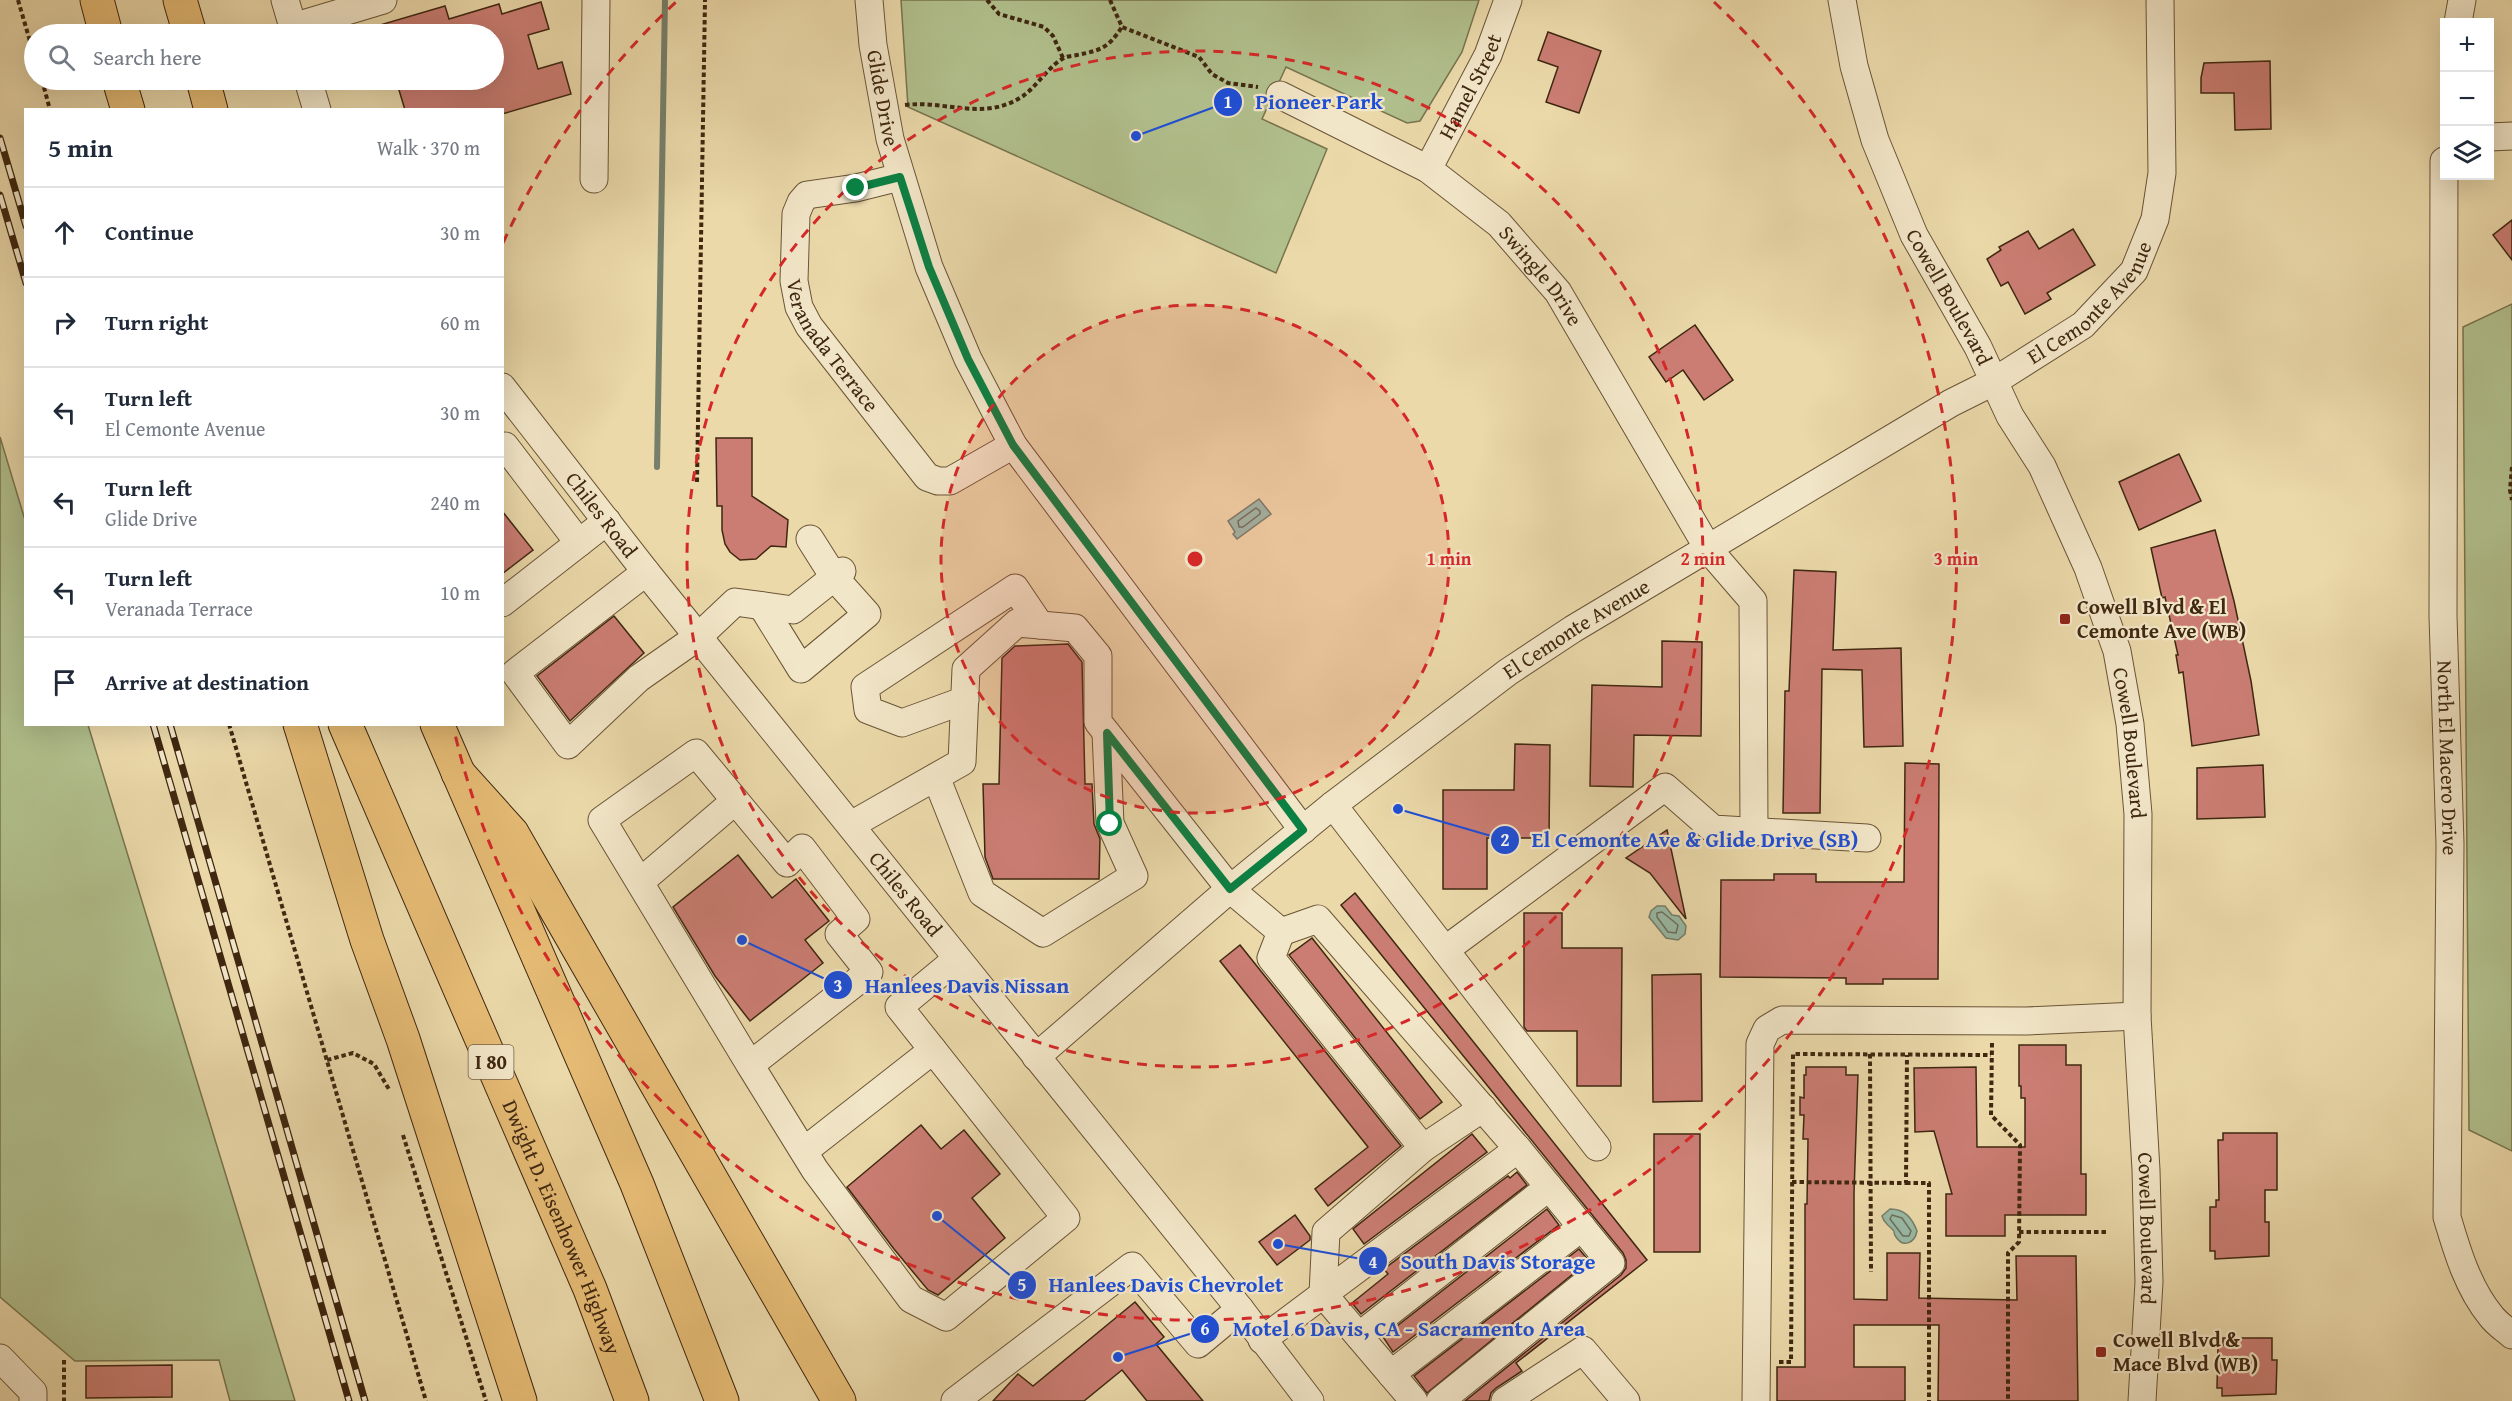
<!DOCTYPE html>
<html lang="en">
<head>
<meta charset="utf-8">
<style>
	body { margin:0; font-family:"Gentium Book Plus",serif; background:#f6f6f7; color:#1f2937 }
	.controls { position:absolute; right:18px; top:18px; display:grid; overflow:hidden; border-radius:0px; box-shadow:0 6px 24px #0002 }
	.controls button { width:54px; height:54px; display:grid; place-items:center; padding:0; border:0; border-bottom:2px solid #e0e1e3; background:#fff; color:#1f2937; font:30px sans-serif }
	.stop { position:absolute; width:18px; height:18px; margin:-14px; border:4px solid #0b8043; border-radius:50%; background:#fff }
	.stop.end { background:#0b8043; border-color:#fff; box-shadow:0 2px 6px #0008 }
	.list { margin:0; padding:0; list-style:none }
	h2 { display:flex; justify-content:space-between; align-items:center; height:78px; margin:0; padding:0 24px; font-size:26px }
	h2 small { font-size:20px; font-weight:400; color:#747a83 }
	.list li { display:grid; grid-template-columns:39px 1fr auto; gap:18px; align-items:center; box-sizing:border-box; height:90px; padding:0 24px; border-top:2px solid #e0e1e3 }
	.list b { display:block; font-size:22px; white-space:nowrap }
	.list p { margin:0; font-size:20px; white-space:nowrap; color:#747a83 }
	.list em { font-size:20px; font-style:normal; color:#747a83 }
	.icon { flex:none; width:33px; height:33px; fill:none; stroke:currentColor; stroke-width:2; stroke-linecap:round; stroke-linejoin:round }
	.map { position:relative; flex:none; width:2512px; height:1401px; overflow:hidden }
	.search { position:absolute; background:#fff; box-shadow:0 6px 24px #0002; left:24px; top:24px; width:480px; height:66px; display:flex; align-items:center; gap:15px; box-sizing:border-box; padding:0 21px; border-radius:33px; color:#747a83; font-size:22px }
	.panel { position:absolute; background:#fff; box-shadow:0 6px 24px #0002; left:24px; top:108px; width:480px; height:618px; border-radius:0px }
	.map>svg:first-child { display:block }
	.green { fill:#b1c08d; stroke:#78744e; stroke-width:1.5 }
	.water { fill:#99baa6; stroke:#757f6a; stroke-width:1.5 }
	.lines { fill:none; stroke-linecap:round; stroke-linejoin:round }
	.shore { stroke:#6c705b; stroke-width:1.5 }
	.stream { stroke:#757f6a; stroke-width:6 }
	.building { fill:#cb7d73; stroke:#3f2710; stroke-width:1.5 }
	.minor-casing { stroke:#6a5436; stroke-width:29 }
	.highway-casing { stroke:#3f2710; stroke-width:35 }
	.path { stroke:#3f2710; stroke-width:4; stroke-dasharray:4.5 3; stroke-linecap:butt }
	.minor { stroke:#f2e6c8; stroke-width:27 }
	.highway { stroke:#e6bc75; stroke-width:33 }
	.rail-casing { stroke:#3f2710; stroke-width:7 }
	.rail { stroke:#f2e6c8; stroke-width:4.5; stroke-dasharray:14; stroke-linecap:butt }
	.route { stroke:#0b8043; stroke-width:8 }
	.ring { fill:none; stroke:#d62828; stroke-width:3; stroke-dasharray:10 8 }
	.poi-dot { fill:#8f2418; stroke:#f2e6c8; stroke-width:2 }
	.labels { text-anchor:middle; stroke-width:4.5; stroke-linejoin:round; paint-order:stroke }
	.shield { fill:#f2e6c8; stroke:#756047; stroke-width:1.5 }
	.shield-label { font-size:20px; font-weight:bold; fill:#3f2710 }
	.street-label { font-size:21px; fill:#3f2710; stroke:#f2e6c8 }
	.poi-label { font-size:21px; font-weight:bold; fill:#3f2710; stroke:#f2e6c8; text-anchor:start }
	.centre { fill:#d62828; stroke:#f2e6c8; stroke-width:3 }
	.ring-label { font-size:18px; text-anchor:middle; font-weight:bold; fill:#d62828; stroke:#f2e6c8; stroke-width:4.5; stroke-linejoin:round; paint-order:stroke }
	.leader { fill:none; stroke:#1d4ed8; stroke-width:2 }
	.callout-dot { fill:#1d4ed8; stroke:#f2e6c8; stroke-width:2 }
	.mark-label { font-size:18px; text-anchor:middle; font-weight:bold; fill:#fff }
	.callout-label { font-size:22px; text-anchor:middle; font-weight:bold; fill:#1d4ed8; stroke:#f2e6c8; stroke-width:4.5; stroke-linejoin:round; paint-order:stroke }
</style>
</head>
<body>
<div class="map">
<svg width="2512" height="1401" viewBox="0 0 2512 1401">
	<rect width="100%" height="100%" fill="#ebd9aa"/>
	<filter id="stains"><feTurbulence type="fractalNoise" baseFrequency=".00333" numOctaves="4"/><feColorMatrix values="0 0 0 0 .2 0 0 0 0 .09 0 0 0 0 .02 0 0 0 .5 -.17"/></filter>
	<radialGradient id="worn" r=".72"><stop offset=".6" stop-color="#630" stop-opacity="0"/><stop offset="1" stop-color="#630" stop-opacity=".3"/></radialGradient>
	<!-- green -->
	<g class="green">
		<polygon points="901,0 1479,0 1462,52 1420,121 1407,123 1286,67 1262,119 1327,149 1276,273 908,107"/>
		<polygon points="2512,304 2512,1151 2469,1130 2463,327"/>
		<polygon points="0,437 25,520 26,724 88,725 295,1401 230,1401 219,1360 75,1361 0,1297"/>
	</g>
	<!-- water -->
	<g class="water">
		<polygon points="1259,499 1271,514 1237,539 1233,534 1235,532 1228,521"/>
		<polygon points="1657,906 1665,906 1672,915 1679,916 1686,926 1685,934 1678,940 1666,938 1649,917 1651,911"/>
		<path d="M 1890,1209 C 1905,1209 1912,1218 1917,1231 C 1915,1242 1904,1249 1896,1237 C 1891,1229 1898,1235 1891,1228 C 1886,1223 1884,1223 1882,1216 Z"/>
	</g>
	<g class="lines">
		<!-- shore -->
		<g class="shore">
			<polygon points="1256,508 1260,511 1260,514 1243,527 1239,527 1238,521"/>
			<polygon points="1662,912 1678,925 1676,933 1668,932 1657,917 1657,913"/>
			<polygon points="1892,1215 1902,1218 1911,1231 1909,1236 1903,1236 1890,1219"/>
		</g>
		<!-- stream -->
		<polyline class="stream" points="657,467 665,0"/>
	</g>
	<!-- building -->
	<g class="building">
		<polygon points="541,2 549,29 528,35 538,69 562,62 571,94 502,114 502,110 405,110 396,80 494,80 494,34 363,34 363,30 445,6 449,19 499,4 502,14"/>
		<polygon points="1548,32 1601,51 1579,113 1546,102 1558,67 1538,60"/>
		<polygon points="2270,61 2271,129 2235,130 2234,93 2201,93 2201,78 2204,63"/>
		<polygon points="2512,220 2512,260 2493,235"/>
		<polygon points="2073,229 2095,265 2047,293 2051,299 2025,314 2008,282 2001,286 1987,259 2001,250 1999,247 2028,231 2039,249"/>
		<polygon points="1695,325 1733,380 1704,400 1683,370 1666,382 1649,357"/>
		<polygon points="716,438 752,438 752,496 788,520 786,547 771,546 756,559 740,560 730,552 725,544 722,530 722,506 717,506"/>
		<polygon points="2179,454 2201,501 2139,530 2119,482"/>
		<polygon points="502,511 533,550 502,574"/>
		<polygon points="2215,530 2234,601 2251,681 2259,735 2192,746 2183,672 2179,673 2176,655 2178,655 2165,597 2162,598 2151,548"/>
		<polygon points="1794,570 1836,572 1833,650 1901,648 1903,746 1864,747 1862,670 1822,669 1820,813 1783,813 1785,691 1789,691"/>
		<polygon points="614,616 644,653 570,721 537,676"/>
		<polygon points="1662,641 1702,642 1701,736 1634,735 1633,787 1590,786 1592,685 1662,687"/>
		<polygon points="1068,644 1082,662 1085,784 1092,784 1094,824 1100,839 1099,879 993,879 985,857 983,784 999,784 1002,658 1015,646"/>
		<polygon points="1515,744 1550,745 1549,838 1487,838 1487,889 1443,889 1443,790 1514,790"/>
		<polygon points="1905,763 1939,764 1938,979 1883,979 1883,984 1846,984 1846,978 1720,977 1721,880 1774,880 1774,874 1816,874 1816,882 1904,882"/>
		<polygon points="2263,765 2265,817 2197,819 2197,768"/>
		<polygon points="1667,830 1686,919 1650,873 1626,858"/>
		<polygon points="738,855 772,898 796,879 829,921 805,940 823,963 750,1021 715,976 673,907"/>
		<polygon points="1355,893 1647,1260 1516,1363 1522,1371 1496,1388 1491,1393 1489,1401 1465,1401 1621,1275 1626,1268 1626,1260 1623,1253 1341,905"/>
		<polygon points="1524,913 1562,913 1562,948 1622,948 1621,1086 1577,1086 1577,1031 1527,1031 1524,1027"/>
		<polygon points="1312,938 1442,1102 1420,1119 1289,955"/>
		<polygon points="1240,945 1401,1146 1328,1206 1315,1189 1368,1147 1220,961"/>
		<polygon points="1701,974 1702,1101 1653,1102 1652,975"/>
		<polygon points="2019,1045 2066,1045 2066,1065 2081,1065 2081,1174 2086,1174 2086,1215 2005,1215 2005,1236 1946,1236 1946,1194 1952,1194 1934,1131 1915,1132 1914,1068 1976,1067 1977,1147 2025,1147 2025,1098 2021,1098 2021,1086 2019,1086"/>
		<polygon points="1806,1067 1846,1067 1846,1075 1858,1075 1854,1193 1854,1299 1887,1300 1887,1253 1920,1253 1919,1298 2017,1300 2016,1256 2076,1256 2078,1401 1938,1401 1939,1325 1854,1325 1854,1367 1905,1367 1905,1401 1777,1401 1777,1367 1805,1367 1805,1204 1807,1204 1808,1139 1803,1139 1804,1115 1800,1115 1800,1097 1804,1098 1804,1075 1806,1075"/>
		<polygon points="921,1125 941,1149 964,1130 1000,1174 972,1198 1005,1238 938,1295 928,1290 894,1249 847,1187"/>
		<polygon points="2223,1133 2277,1133 2277,1190 2265,1190 2265,1222 2269,1222 2269,1256 2215,1259 2215,1251 2210,1251 2210,1207 2216,1207 2216,1200 2219,1200 2218,1140 2223,1140"/>
		<polygon points="1472,1134 1487,1152 1364,1244 1353,1229"/>
		<rect x="1654" y="1134" width="46" height="118"/>
		<polygon points="1517,1172 1527,1185 1361,1314 1352,1303 1388,1274 1384,1269 1508,1176 1510,1178"/>
		<polygon points="1547,1209 1559,1225 1393,1352 1383,1337"/>
		<polygon points="1295,1215 1310,1236 1310,1240 1277,1265 1259,1242"/>
		<polygon points="1579,1249 1589,1261 1427,1393 1414,1376"/>
		<polygon points="1135,1302 1164,1337 1156,1344 1203,1401 1147,1401 1122,1370 1084,1401 993,1401 1018,1374 1033,1386"/>
		<polygon points="2223,1338 2272,1338 2272,1360 2277,1360 2276,1394 2222,1396 2222,1388 2217,1388 2218,1345 2223,1345"/>
		<polygon points="172,1365 172,1397 86,1398 86,1366"/>
	</g>
	<g class="lines">
		<!-- minor casing -->
		<g class="minor-casing">
			<g id="minor">
				<polyline points="285,0 295,34"/>
				<path id="s1" d="M 869,0 L 873,45 L 890,139 L 929,267 L 968,359 L 1013,445 L 1303,830"/>
				<path id="s2" d="M 1842,0 L 1854,66 L 1875,140 L 1914,235 L 1978,347 L 2010,416 L 2042,466 L 2088,568 L 2117,651 L 2130,724 L 2138,814 L 2137,1016 L 2146,1170 L 2149,1282 L 2142,1401"/>
				<polyline points="2458,22 2462,0"/>
				<polyline points="293,27 383,0"/>
				<polyline points="308,80 317,110"/>
				<path id="s3" d="M 1280,95 L 1428,169 L 1499,224 L 1558,292 L 1709,550 L 1753,601 L 1754,832"/>
				<polyline points="2490,137 2512,136"/>
				<path id="s4" d="M 2444,161 L 2443,616 L 2450,844 L 2447,1217 C 2457,1251 2468,1288 2491,1316 C 2496,1323 2505,1329 2512,1335"/>
				<path id="s5" d="M 1428,169 L 1488,55 L 1508,0"/>
				<path id="s6" d="M 900,177 L 856,188 L 807,195 L 801,202 L 796,214 L 794,281 L 799,307 L 809,326 L 927,477 L 938,481 L 950,481 L 1013,445"/>
				<polyline points="594,179 596,0"/>
				<path id="s7" d="M 502,387 L 646,572 L 1240,1309 L 1310,1401"/>
				<polyline points="505,446 579,543"/>
				<polyline points="646,572 515,673 568,745 639,678 699,636 735,602 793,610 842,571"/>
				<polyline points="502,603 607,521"/>
				<polyline points="762,606 801,669 867,614 834,577 810,539"/>
				<polyline points="965,700 902,723 868,710 865,687 1015,588 1040,625"/>
				<polyline points="936,777 982,893 1043,933 1134,876 1110,823 1106,733"/>
				<polyline points="1333,805 1597,1147"/>
				<polyline points="851,825 962,762 966,669 1017,623 1075,628 1098,656 1098,722 1230,889 1281,932 1318,919 1518,1149 1262,1340"/>
				<polyline points="640,882 735,801"/>
				<polyline points="1281,932 1271,958 1423,1148 1483,1108"/>
				<polyline points="1445,950 1665,787 1713,829 1867,838"/>
				<path id="s8" d="M 1036,1057 L 1230,889 L 1333,805 L 1508,672 L 1573,629 L 1951,403 L 1993,382 L 2083,325 L 2134,271 L 2155,219 L 2162,173 L 2160,0"/>
				<polyline points="750,1065 602,820 696,753 787,863 802,848 856,919 839,934 869,972 750,1065 815,1170 911,1299 946,1317 1066,1218 899,1007 957,959"/>
				<polyline points="804,1151 933,1050"/>
				<polyline points="1359,1336 1549,1187"/>
				<polyline points="0,1358 33,1392 33,1401"/>
				<polyline points="1391,1374 1582,1227"/>
				<polyline points="955,1401 1132,1266 1198,1344 1240,1309"/>
				<polyline points="1414,1401 1323,1294 1326,1232 1423,1148"/>
				<polyline points="1440,1401 1611,1263 1518,1149"/>
				<polyline points="1505,1401 1583,1350 1626,1401"/>
				<polyline points="1756,1401 1760,1044 1767,1029 1782,1020 2026,1021 2137,1016"/>
			</g>
		</g>
		<!-- highway casing -->
		<g class="highway-casing">
			<g id="highway">
				<polyline points="97,0 106,34"/>
				<polyline points="180,0 190,34"/>
				<polyline points="119,80 128,110"/>
				<polyline points="203,80 211,110"/>
				<polyline points="300,724 367,940 403,1039 520,1401"/>
				<path id="s9" d="M 345,724 L 590,1289 L 632,1401"/>
				<polyline points="437,724 637,1184 722,1401"/>
				<polyline points="458,773 512,833 839,1401"/>
			</g>
		</g>
		<!-- path -->
		<g class="path">
			<polyline points="18,0 34,55"/>
			<polyline points="987,0 999,14 1044,27 1053,36 1063,58"/>
			<polyline points="1110,0 1122,27 1199,57 1212,74 1228,83 1258,87"/>
			<polyline points="42,80 50,110"/>
			<path d="M 905,105 C 947,100 984,122 1023,96 C 1036,87 1051,64 1064,58 C 1067,56 1073,56 1077,55 C 1102,50 1108,48 1122,27"/>
			<polyline points="2512,467 2510,490 2512,500"/>
			<polyline points="697,482 705,0"/>
			<polyline points="229,724 426,1401"/>
			<polyline points="1992,1043 1991,1115 2020,1145 2019,1242 2008,1253 2008,1401"/>
			<polyline points="1870,1054 1871,1272"/>
			<polyline points="327,1060 353,1053 374,1064 390,1091"/>
			<polyline points="403,1135 486,1401"/>
			<polyline points="1792,1182 1906,1183 1907,1055"/>
			<polyline points="1906,1183 1929,1183 1929,1401"/>
			<polyline points="2019,1232 2108,1232"/>
			<polyline points="64,1360 64,1401"/>
			<polyline points="1779,1362 1791,1362 1793,1054 1991,1055"/>
		</g>
		<!-- minor -->
		<use href="#minor" class="minor"/>
		<!-- highway -->
		<use href="#highway" class="highway"/>
		<!-- rail casing -->
		<g class="rail-casing">
			<g id="rail">
				<polyline points="0,138 26,226"/>
				<polyline points="0,195 26,283"/>
				<polyline points="153,724 349,1401"/>
				<polyline points="170,724 365,1401"/>
			</g>
		</g>
		<!-- rail -->
		<use href="#rail" class="rail"/>
	</g>
	<g class="lines">
		<!-- route -->
		<polyline class="route" points="856,188 900,177 929,267 968,359 1013,445 1303,830 1230,889 1107,733 1110,824"/>
	</g>
	<!-- distance rings -->
	<circle cx="1195" cy="559" r="254" fill="#d62828" fill-opacity=".12"/>
	<g class="ring">
		<circle cx="1195" cy="559" r="254"/>
		<circle cx="1195" cy="559" r="508"/>
		<path d="M503 243A761 761 0 0 1 676 2M1714 2A761 761 0 1 1 454 730"/>
	</g>
	<!-- markers -->
	<g class="poi-dot">
		<rect x="2059" y="613" width="12" height="12" rx="3"/>
		<rect x="2095" y="1346" width="12" height="12" rx="3"/>
	</g>
	<g class="labels">
		<!-- shield labels -->
		<rect class="shield" x="468.5" y="1045" width="45" height="34" rx="4.5"/>
		<g class="shield-label">
			<text x="491" y="1069">I 80</text>
		</g>
		<!-- street labels -->
		<g class="street-label">
			<text dy="7" stroke="none"><textPath href="#s5" startOffset="93">Hamel Street</textPath></text>
			<text dy="7" stroke="none"><textPath href="#s1" startOffset="99">Glide Drive</textPath></text>
			<text dy="7" stroke="none"><textPath href="#s3" startOffset="322">Swingle Drive</textPath></text>
			<text dy="7" stroke="none"><textPath href="#s2" startOffset="318">Cowell Boulevard</textPath></text>
			<text dy="7" stroke="none"><textPath href="#s8" startOffset="1302">El Cemonte Avenue</textPath></text>
			<text dy="7" stroke="none"><textPath href="#s6" startOffset="260">Veranada Terrace</textPath></text>
			<text dy="7" stroke="none"><textPath href="#s7" startOffset="162">Chiles Road</textPath></text>
			<text dy="7" stroke="none"><textPath href="#s8" startOffset="690">El Cemonte Avenue</textPath></text>
			<text dy="7" stroke="none"><textPath href="#s2" startOffset="804">Cowell Boulevard</textPath></text>
			<text dy="7" stroke="none"><textPath href="#s4" startOffset="597">North El Macero Drive</textPath></text>
			<text dy="7" stroke="none"><textPath href="#s7" startOffset="648">Chiles Road</textPath></text>
			<text dy="7" stroke="none"><textPath href="#s9" startOffset="548">Dwight D. Eisenhower Highway</textPath></text>
			<text dy="7" stroke="none"><textPath href="#s2" startOffset="1290">Cowell Boulevard</textPath></text>
		</g>
		<!-- poi labels -->
		<g class="poi-label">
			<text x="2077" y="614">Cowell Blvd &amp; El<tspan x="2077" dy="24">Cemonte Ave (WB)</tspan></text>
			<text x="2113" y="1347">Cowell Blvd &amp;<tspan x="2113" dy="24">Mace Blvd (WB)</tspan></text>
		</g>
	</g>
	<circle cx="1195" cy="559" r="9" class="centre"/>
	<g class="ring-label">
		<text x="1449" y="565">1 min</text>
		<text x="1703" y="565">2 min</text>
		<text x="1956" y="565">3 min</text>
	</g>
	<!-- callouts -->
	<path class="leader" d="M1136 136L1228 102M1398 809L1505 840M742 940L838 985M1278 1244L1373 1261M937 1216L1022 1285M1118 1357L1205 1329"/>
	<g class="callout-dot">
		<circle cx="1136" cy="136" r="6"/>
		<circle cx="1398" cy="809" r="6"/>
		<circle cx="742" cy="940" r="6"/>
		<circle cx="1278" cy="1244" r="6"/>
		<circle cx="937" cy="1216" r="6"/>
		<circle cx="1118" cy="1357" r="6"/>
		<circle cx="1228" cy="102" r="15"/>
		<circle cx="1505" cy="840" r="15"/>
		<circle cx="838" cy="985" r="15"/>
		<circle cx="1373" cy="1261" r="15"/>
		<circle cx="1022" cy="1285" r="15"/>
		<circle cx="1205" cy="1329" r="15"/>
	</g>
	<g class="mark-label">
		<text x="1228" y="108">1</text>
		<text x="1505" y="846">2</text>
		<text x="838" y="992">3</text>
		<text x="1373" y="1268">4</text>
		<text x="1022" y="1291">5</text>
		<text x="1205" y="1335">6</text>
	</g>
	<g class="callout-label">
		<text x="1319" y="109">Pioneer Park</text>
		<text x="1695" y="847">El Cemonte Ave &amp; Glide Drive (SB)</text>
		<text x="967" y="993">Hanlees Davis Nissan</text>
		<text x="1498" y="1269">South Davis Storage</text>
		<text x="1166" y="1292">Hanlees Davis Chevrolet</text>
		<text x="1409" y="1336">Motel 6 Davis, CA - Sacramento Area</text>
	</g>
	<rect width="100%" height="100%" filter="url(#stains)"/>
	<rect width="100%" height="100%" fill="url(#worn)"/>
</svg>
<div class="controls">
<button>+</button>
<button>−</button>
<button><svg class="icon" aria-label="layers" viewBox="0 0 24 24"><path d="M12 4l9 5-9 5-9-5zM3 14l9 5 9-5"/></svg></button>
</div>
<div class="stop" style="left:1110px;top:824px"></div>
<div class="stop end" style="left:856px;top:188px"></div>
<div class="search"><svg class="icon" aria-label="search" viewBox="0 0 24 24"><circle cx="10" cy="10" r="6"/><path d="M15 15l6 6"/></svg>Search here</div>
<section class="panel">
<h2>5 min<small>Walk · 370 m</small></h2>
<ul class="list">
<li><svg class="icon" aria-label="ahead" viewBox="0 0 24 24"><path d="M12 20V5M6 11l6-6 6 6"/></svg><div><b>Continue</b></div><em>30 m</em></li>
<li><svg class="icon" aria-label="right" viewBox="0 0 24 24"><path d="M7 20v-9h11M14 6l5 5-5 5"/></svg><div><b>Turn right</b></div><em>60 m</em></li>
<li><svg class="icon" aria-label="left" viewBox="0 0 24 24"><path d="M17 20v-9H6M10 6l-5 5 5 5"/></svg><div><b>Turn left</b><p>El Cemonte Avenue</p></div><em>30 m</em></li>
<li><svg class="icon" aria-label="left" viewBox="0 0 24 24"><path d="M17 20v-9H6M10 6l-5 5 5 5"/></svg><div><b>Turn left</b><p>Glide Drive</p></div><em>240 m</em></li>
<li><svg class="icon" aria-label="left" viewBox="0 0 24 24"><path d="M17 20v-9H6M10 6l-5 5 5 5"/></svg><div><b>Turn left</b><p>Veranada Terrace</p></div><em>10 m</em></li>
<li><svg class="icon" aria-label="arrive" viewBox="0 0 24 24"><path d="M6 21V4h12l-3 4 3 4H6"/></svg><div><b>Arrive at destination</b></div></li>
</ul>
</section>
</div>
</body>
</html>
